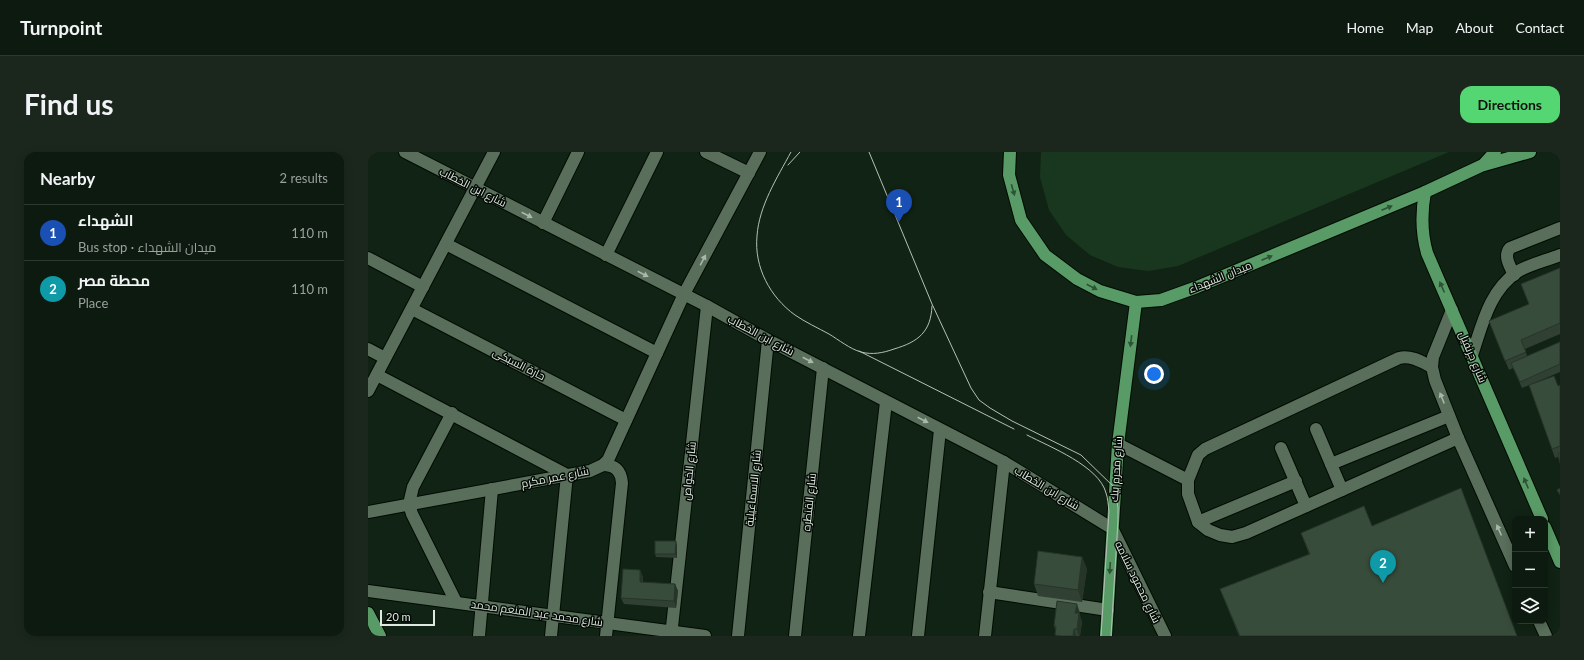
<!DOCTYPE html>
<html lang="en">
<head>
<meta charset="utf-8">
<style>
	body { margin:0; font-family:Lato,Cairo,sans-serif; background:#1b271d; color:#f1f3f6 }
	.controls { position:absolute; right:12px; bottom:12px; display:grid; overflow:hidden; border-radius:8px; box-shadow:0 2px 10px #0003 }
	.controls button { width:36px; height:36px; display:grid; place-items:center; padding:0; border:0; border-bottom:1px solid #2d382f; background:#0d1a0f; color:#f1f3f6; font:20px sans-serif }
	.scale { position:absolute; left:12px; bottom:10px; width:55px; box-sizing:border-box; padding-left:4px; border:2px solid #dee9df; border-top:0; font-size:11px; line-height:14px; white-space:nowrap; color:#dee9df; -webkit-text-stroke:3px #040a05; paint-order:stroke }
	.you { position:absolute; left:786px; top:222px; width:14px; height:14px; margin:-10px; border:3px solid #fff; border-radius:50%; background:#1a73e8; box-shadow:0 0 0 6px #1a73e833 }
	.badge { display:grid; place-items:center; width:26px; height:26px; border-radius:50%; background:#54d672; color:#fff; font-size:13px; font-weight:700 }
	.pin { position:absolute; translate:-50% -33px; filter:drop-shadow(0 1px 2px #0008) }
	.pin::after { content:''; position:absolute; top:21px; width:14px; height:12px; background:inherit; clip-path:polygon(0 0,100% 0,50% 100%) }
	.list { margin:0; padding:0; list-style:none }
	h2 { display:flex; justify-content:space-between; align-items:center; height:52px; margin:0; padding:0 16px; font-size:17px }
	h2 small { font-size:13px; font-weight:400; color:#9aa19e }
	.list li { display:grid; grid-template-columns:26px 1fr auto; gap:12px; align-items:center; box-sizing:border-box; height:56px; padding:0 16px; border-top:1px solid #2d382f }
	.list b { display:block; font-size:15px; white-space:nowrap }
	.list p { margin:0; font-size:13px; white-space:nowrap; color:#9aa19e }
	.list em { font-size:13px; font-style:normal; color:#9aa19e }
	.icon { flex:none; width:22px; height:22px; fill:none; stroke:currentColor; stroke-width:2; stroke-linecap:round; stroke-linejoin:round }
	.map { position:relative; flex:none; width:1192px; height:484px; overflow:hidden; border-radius:12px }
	header { display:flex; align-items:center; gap:24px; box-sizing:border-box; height:56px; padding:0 20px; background:#0d1a0f; border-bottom:1px solid #2d382f }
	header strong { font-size:19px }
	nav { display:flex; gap:22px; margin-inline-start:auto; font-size:14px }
	.intro { display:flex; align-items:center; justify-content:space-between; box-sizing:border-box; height:96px; padding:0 24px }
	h1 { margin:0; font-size:28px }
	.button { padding:10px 18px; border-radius:12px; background:#54d672; color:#111; font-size:14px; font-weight:700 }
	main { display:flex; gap:24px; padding:0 24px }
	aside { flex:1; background:#0d1a0f; border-radius:12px; box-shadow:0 2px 10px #0003 }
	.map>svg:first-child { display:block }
	.green { fill:#19371f }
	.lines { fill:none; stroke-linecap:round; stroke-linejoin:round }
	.minor-casing { stroke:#000c02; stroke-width:14 }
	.major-casing { stroke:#000c02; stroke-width:14 }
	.minor { stroke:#596e5b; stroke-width:12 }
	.major { stroke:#599b66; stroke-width:12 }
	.tram { stroke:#b5c1b6; stroke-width:1 }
	.wall { fill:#304133 }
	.shaded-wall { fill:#273529 }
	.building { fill:#384c3b; stroke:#273529 }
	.oneway { fill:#2e5236 }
	.oneway2 { fill:#a9b8aa }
	.labels { text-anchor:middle; stroke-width:3; stroke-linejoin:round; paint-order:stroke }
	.street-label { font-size:11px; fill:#dee9df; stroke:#040a05 }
</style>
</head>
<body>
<header>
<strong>Turnpoint</strong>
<nav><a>Home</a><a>Map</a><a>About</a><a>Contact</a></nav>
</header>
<div class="intro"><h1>Find us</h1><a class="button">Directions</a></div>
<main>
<aside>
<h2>Nearby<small>2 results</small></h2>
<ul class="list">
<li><span class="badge" style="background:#1a4fb4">1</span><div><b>الشهداء</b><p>Bus stop · ميدان الشهداء</p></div><em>110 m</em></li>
<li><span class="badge" style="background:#0f9aa8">2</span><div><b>محطة مصر</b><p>Place</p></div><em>110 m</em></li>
</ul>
</aside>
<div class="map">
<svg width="1192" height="484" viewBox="0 0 1192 484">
	<rect width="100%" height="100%" fill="#112314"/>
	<!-- green -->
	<polygon class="green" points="673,0 1081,0 810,114 780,119 750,115 722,103 698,83 681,58 672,25"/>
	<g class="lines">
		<!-- minor casing -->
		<g class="minor-casing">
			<g id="minor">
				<polyline points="37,0 339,154 400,188 636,310 740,374 744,376 749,386 797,484"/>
				<polyline points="338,0 381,21"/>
				<polyline points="175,71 210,0"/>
				<polyline points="78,92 289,201"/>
				<polyline points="238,103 289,0"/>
				<polyline points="0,106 55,135"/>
				<path d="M 1146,123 C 1142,114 1135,104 1142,96 L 1192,76"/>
				<polyline points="44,157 258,268"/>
				<polyline points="1084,158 1065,205 1064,215 1067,228 1090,286 1147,414"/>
				<polyline points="0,197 17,206"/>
				<path d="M 1104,203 C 1114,174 1121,139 1149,120 C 1159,113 1180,108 1192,103"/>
				<path d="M 1064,215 C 1054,210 1043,203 1031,206 L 837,297 L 830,303 L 820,328 L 820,342 L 830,370 L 840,378 L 852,383 L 864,385 L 878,381 L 1090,286"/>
				<polyline points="9,223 199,323 183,484"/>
				<polyline points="0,239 126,0"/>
				<polyline points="84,261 45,335 41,352 44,362 88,450"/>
				<polyline points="948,277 974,338"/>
				<polyline points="750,292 820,328"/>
				<polyline points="913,296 938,354"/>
				<polyline points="963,312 1081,264"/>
				<path d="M 235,313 C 247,313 253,319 254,331 L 238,484"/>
				<polyline points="0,360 222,319 235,313 240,308 316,142 392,0"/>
				<polyline points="830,370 928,329"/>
				<polyline points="0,439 337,484"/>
				<polyline points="621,440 740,458"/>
				<polyline points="1171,469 1178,484"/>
				<polyline points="111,484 124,337"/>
				<polyline points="303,484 339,154"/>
				<polyline points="370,484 400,188"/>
				<polyline points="427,484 455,216"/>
				<polyline points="491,484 518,250"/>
				<polyline points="550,484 572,278"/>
				<polyline points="617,484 636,310"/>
			</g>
		</g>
		<!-- major casing -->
		<g class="major-casing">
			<g id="major">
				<polyline points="642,0 641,23 653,68 677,103 709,127 732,139 768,150 793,148 829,135 1057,40 1115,13 1127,0"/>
				<polyline points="1116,13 1162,0"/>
				<path d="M 1057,40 C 1053,62 1053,80 1059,101 L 1174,367"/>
				<polyline points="1177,375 1192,410"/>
				<polyline points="0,461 12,484"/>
				<polyline points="738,484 750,292 768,150"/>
			</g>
		</g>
		<!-- minor -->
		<use href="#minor" class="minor"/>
		<!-- major -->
		<use href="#major" class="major"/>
		<!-- tram -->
		<g class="tram">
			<path d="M 423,0 C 409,26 391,54 389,84 C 386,115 402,145 427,163 C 437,170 450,176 461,182 C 471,188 482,197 493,200 C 504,203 515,201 526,197 C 550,190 563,180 564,154"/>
			<polyline points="501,0 564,152 603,236 611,248 622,256 644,269 713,303 747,336 750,356 750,368 743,484"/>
			<polyline points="420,13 432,0"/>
			<polyline points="491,199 646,277"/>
			<path d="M 659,283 C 682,295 731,314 738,341 C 740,346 740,353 741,359 L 733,484"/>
		</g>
	</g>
	<!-- wall -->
	<g class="wall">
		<polygon points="1192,116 1192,182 1157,197 1159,204 1192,190 1192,220 1154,236 1145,216 1141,218 1121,169 1161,152 1153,132"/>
		<polygon points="1161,233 1190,234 1192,233 1192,311 1190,305 1187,306"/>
		<polygon points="1004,374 1149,484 871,484 852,437 941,402 933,381"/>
		<polygon points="309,393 309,406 288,405 287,402"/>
		<polygon points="714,405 719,417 714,450 670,444 666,432"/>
		<polygon points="272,418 275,425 275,430 307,432 310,439 308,456 256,452 253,446"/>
		<polygon points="712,461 712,464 714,470 712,484 688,484 688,480 686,474"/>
	</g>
	<!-- shaded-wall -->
	<g class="shaded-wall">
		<polygon points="308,389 309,393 309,406 307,402"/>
		<polygon points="714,405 719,417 714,450 710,438"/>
		<polygon points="272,418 275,425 274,437 272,430"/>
		<polygon points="307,432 310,439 308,456 306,449"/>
		<polygon points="709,452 712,461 712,464 714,470 712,484 711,484 709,477 707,461"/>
		<polygon points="706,477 708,484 705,484"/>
	</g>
	<!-- building -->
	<g class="building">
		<polygon points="1192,116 1192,171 1153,188 1158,200 1137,209 1121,169 1161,152 1153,132"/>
		<polygon points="1192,190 1192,212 1152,230 1143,211"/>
		<polygon points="1186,224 1190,234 1192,233 1192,294 1184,297 1161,233"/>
		<polygon points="1192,301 1192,311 1190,302"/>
		<polygon points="1093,336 1149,484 872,484 852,437 942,402 933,381 996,354 1004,374"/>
		<polygon points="1192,336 1192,343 1189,338"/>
		<polygon points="287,389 308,389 307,402 287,402"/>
		<polygon points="670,399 714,405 710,438 666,432"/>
		<polygon points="255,417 272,418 272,430 307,432 306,449 253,446"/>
		<polygon points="689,449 709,452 707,461 711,461 709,477 706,477 705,484 694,484 687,483 688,474 686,474"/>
	</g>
	<!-- one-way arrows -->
	<defs><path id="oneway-solid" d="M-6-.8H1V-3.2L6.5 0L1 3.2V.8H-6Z"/></defs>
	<g class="oneway">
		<use href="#oneway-solid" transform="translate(645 38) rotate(74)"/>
		<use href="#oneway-solid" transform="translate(1019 56) rotate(-23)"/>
		<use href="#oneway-solid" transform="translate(899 106) rotate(-23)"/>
		<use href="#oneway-solid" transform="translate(724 135) rotate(27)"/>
		<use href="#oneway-solid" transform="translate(1074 135) rotate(-114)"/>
		<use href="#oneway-solid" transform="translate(763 189) rotate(97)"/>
		<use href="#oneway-solid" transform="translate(1158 331) rotate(-113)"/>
		<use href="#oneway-solid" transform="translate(742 416) rotate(93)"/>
	</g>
	<g class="oneway2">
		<use href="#oneway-solid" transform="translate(159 63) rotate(27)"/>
		<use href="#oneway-solid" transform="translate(335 108) rotate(-62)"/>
		<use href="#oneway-solid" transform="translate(275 122) rotate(27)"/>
		<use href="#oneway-solid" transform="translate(440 208) rotate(27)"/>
		<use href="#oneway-solid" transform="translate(1074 246) rotate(-112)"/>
		<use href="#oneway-solid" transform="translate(555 268) rotate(27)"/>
		<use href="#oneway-solid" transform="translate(1131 378) rotate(-114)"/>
	</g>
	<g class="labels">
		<!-- street labels -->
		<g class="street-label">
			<text transform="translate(105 35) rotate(27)" y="4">شارع ابن الخطاب</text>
			<text transform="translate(852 125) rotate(-22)" y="4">ميدان الشهداء</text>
			<text transform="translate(393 183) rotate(28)" y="4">شارع ابن الخطاب</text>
			<text transform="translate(1105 205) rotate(67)" y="4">شارع جرنفيل</text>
			<text transform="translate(151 212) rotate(27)" y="4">حارة السبكى</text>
			<text transform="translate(748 317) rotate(-86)" y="4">شارع محرم بيك</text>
			<text transform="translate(321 319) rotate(-84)" y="4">شارع الخواص</text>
			<text transform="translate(187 325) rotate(-11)" y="4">شارع عمر مكرم</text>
			<text transform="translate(385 336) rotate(-84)" y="4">شارع الاسماعيلية</text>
			<text transform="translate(679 336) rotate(31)" y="4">شارع ابن الخطاب</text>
			<text transform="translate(441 350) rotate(-84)" y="4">شارع القنطره</text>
			<text transform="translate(770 430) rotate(64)" y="4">شارع محمود سلامه</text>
			<text transform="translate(169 461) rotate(8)" y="4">شارع محمد عبد المنعم محمد</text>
		</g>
	</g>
</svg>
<div class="controls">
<button>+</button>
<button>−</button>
<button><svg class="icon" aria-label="layers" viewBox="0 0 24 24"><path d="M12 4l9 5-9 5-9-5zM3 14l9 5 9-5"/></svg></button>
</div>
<div class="scale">20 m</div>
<div class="you"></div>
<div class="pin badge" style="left:531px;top:70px;background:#1a4fb4">1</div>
<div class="pin badge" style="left:1015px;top:431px;background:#0f9aa8">2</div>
</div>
</main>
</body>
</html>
